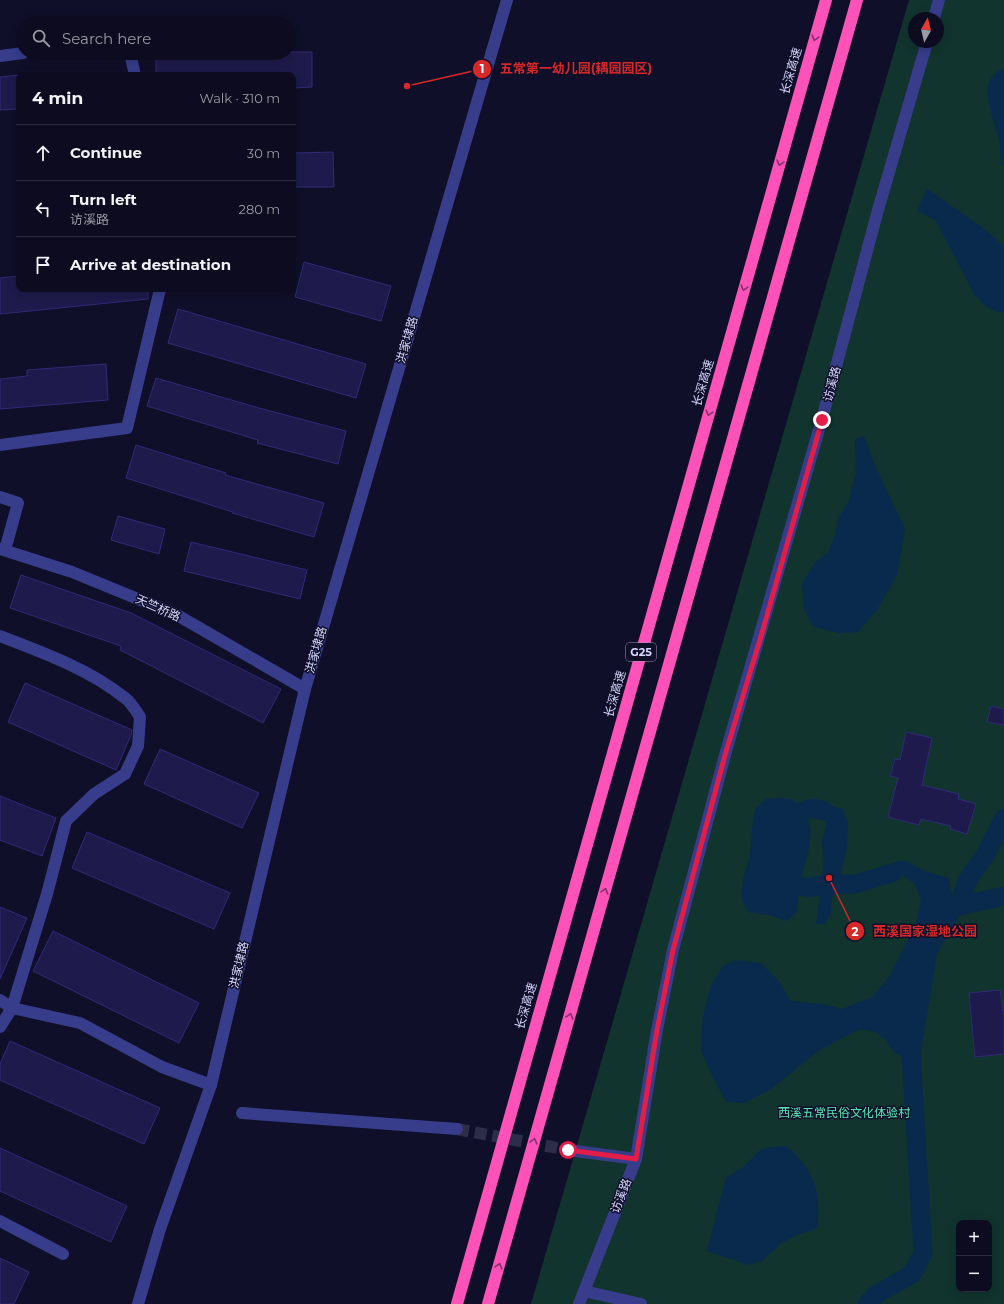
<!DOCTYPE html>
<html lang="en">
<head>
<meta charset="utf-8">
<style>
	body { margin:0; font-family:Montserrat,"Noto Sans SC",sans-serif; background:#151428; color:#f1f3f6 }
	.controls { position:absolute; right:12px; bottom:12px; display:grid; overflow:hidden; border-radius:8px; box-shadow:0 2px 10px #0003 }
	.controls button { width:36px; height:36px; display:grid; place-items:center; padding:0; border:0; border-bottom:1px solid #2c2b3d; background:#0c0b1f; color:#f1f3f6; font:20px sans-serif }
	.compass { position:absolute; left:908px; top:12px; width:36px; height:36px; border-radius:50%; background:#0c0b1f; box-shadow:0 2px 10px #0003; rotate:8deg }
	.stop { position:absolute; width:12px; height:12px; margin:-9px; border:3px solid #e11d48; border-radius:50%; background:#fff }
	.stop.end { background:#e11d48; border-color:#fff; box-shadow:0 1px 4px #0008 }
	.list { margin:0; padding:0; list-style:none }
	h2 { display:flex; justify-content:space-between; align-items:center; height:52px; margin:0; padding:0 16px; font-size:17px }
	h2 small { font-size:13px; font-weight:400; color:#9a9ba4 }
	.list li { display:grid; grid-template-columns:26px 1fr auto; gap:12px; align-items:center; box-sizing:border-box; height:56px; padding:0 16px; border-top:1px solid #2c2b3d }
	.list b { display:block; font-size:15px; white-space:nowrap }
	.list p { margin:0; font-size:13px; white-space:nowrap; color:#9a9ba4 }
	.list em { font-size:13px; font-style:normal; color:#9a9ba4 }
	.icon { flex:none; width:22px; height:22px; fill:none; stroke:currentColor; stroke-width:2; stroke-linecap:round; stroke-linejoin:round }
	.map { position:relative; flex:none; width:1004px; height:1304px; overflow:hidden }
	.search { position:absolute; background:#0c0b1f; box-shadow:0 2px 10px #0003; left:16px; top:16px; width:280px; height:44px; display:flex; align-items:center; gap:10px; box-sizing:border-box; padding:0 14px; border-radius:22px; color:#9a9ba4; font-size:15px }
	.panel { position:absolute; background:#0c0b1f; box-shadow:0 2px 10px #0003; left:16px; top:72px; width:280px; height:220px; border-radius:8px }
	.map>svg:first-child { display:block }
	.green { fill:#11342f; fill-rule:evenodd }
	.water { fill:#0a2a4d }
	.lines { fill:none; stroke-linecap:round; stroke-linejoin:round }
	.canal { stroke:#0a2a4d; stroke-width:19 }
	.building { fill:#1e1a4b; stroke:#312a79 }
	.minor-tunnel { stroke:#2e2d49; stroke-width:12; stroke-dasharray:12 6; stroke-linecap:butt }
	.minor { stroke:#373d8b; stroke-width:12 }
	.highway { stroke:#ff52b8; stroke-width:12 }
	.oneway { stroke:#883070 }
	.route { stroke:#e11d48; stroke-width:5 }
	.labels { text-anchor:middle; stroke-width:3; stroke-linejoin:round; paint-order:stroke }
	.shield { fill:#100f29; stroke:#9b9bbf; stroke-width:1 }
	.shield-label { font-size:11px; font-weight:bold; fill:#d7d7ff }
	.street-label { font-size:12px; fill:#d7d7ff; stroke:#100f29 }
	.park-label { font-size:12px; fill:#5be7b5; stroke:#100f29 }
	.leader { fill:none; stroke:#d62828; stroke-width:1.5 }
	.callout-dot { fill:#d62828; stroke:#100f29; stroke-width:1.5 }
	.mark-label { font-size:12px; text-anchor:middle; font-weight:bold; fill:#fff }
	.callout-label { font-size:13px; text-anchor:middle; font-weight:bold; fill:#d62828; stroke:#100f29; stroke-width:3; stroke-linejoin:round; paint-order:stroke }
</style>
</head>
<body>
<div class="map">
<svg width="1004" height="1304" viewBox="0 0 1004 1304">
	<rect width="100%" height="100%" fill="#100f29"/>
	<!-- green -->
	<path class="green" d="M 909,0 L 1004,0 L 1004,1304 L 531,1304 ZM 914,18 L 938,18 L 938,42 L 914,42 ZM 959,1223 L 989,1223 L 989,1289 L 959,1289 Z"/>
	<!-- water -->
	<g class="water">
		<path d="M 1002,69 L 1004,70 L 1004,168 C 999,159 1001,149 999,140 C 995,118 974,82 1002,69 Z"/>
		<polygon points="927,189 986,230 1004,246 1004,312 996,312 984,305 974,294 936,221 917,210"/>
		<polygon points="864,436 874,463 905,529 897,575 877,610 858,632 839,633 813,627 804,609 802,584 815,562 828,553 835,535 838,518 848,503 856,473 855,439"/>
		<polygon points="777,798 792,799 805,810 811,830 808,853 799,886 797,912 787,921 772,916 748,912 741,899 743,879 750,857 753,819 756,808 766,799"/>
		<polygon points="824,804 842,809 848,822 847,847 840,879 832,897 831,913 825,924 816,924 824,863 822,841 826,826"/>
		<polygon points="896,861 906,861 927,872 949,878 954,907 928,950 911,1062 893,1051 886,1040 876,1032 860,1029 821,1049 771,1089 745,1103 726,1102 713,1078 701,1051 703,1017 710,987 722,967 735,960 761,963 778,980 791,1001 821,1004 842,1009 872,997 889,977 916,924 921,899 914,883 902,875 892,873 891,867"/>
		<path d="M 786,1146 C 814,1168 822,1194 817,1228 L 797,1235 L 779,1245 L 763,1260 L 749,1265 L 707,1251 L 726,1177 L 742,1168 L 760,1150 L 771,1147 Z"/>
	</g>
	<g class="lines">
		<!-- canal -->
		<g class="canal">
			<polyline points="805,810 813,808 824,811"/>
			<polyline points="799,886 811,888 821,885 855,884 892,873"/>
			<polyline points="959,906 967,881 986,854 1004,818"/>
			<polyline points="867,1304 877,1294 912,1274 923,1253 911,1053 928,950 954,907 1004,896"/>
		</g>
	</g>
	<!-- building -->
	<g class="building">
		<polygon points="289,52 312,52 312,87 293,88 293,75 156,75 156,53"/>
		<polygon points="19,75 19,109 0,110 0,77"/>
		<polygon points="333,152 334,187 293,187 293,153"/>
		<polygon points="304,262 391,286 381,321 295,297"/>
		<polygon points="19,276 19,289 148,289 148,299 0,314 0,278"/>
		<polygon points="178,309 366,364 356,398 168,343"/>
		<polygon points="106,364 108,400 0,409 0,379 27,376 27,370"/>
		<polygon points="156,378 259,408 346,431 338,464 257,443 258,440 147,406"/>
		<polygon points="136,445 226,473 225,475 324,503 314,537 232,513 233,512 126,478"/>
		<polygon points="118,516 165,529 159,554 111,540"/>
		<polygon points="191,542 307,570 300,599 184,571"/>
		<polygon points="21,575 131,613 281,689 263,723 120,650 121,646 10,608"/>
		<polygon points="25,683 132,730 131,735 116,770 8,722"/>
		<polygon points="991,706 1004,709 1004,725 987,722"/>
		<polygon points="906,732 932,738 922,785 959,794 958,799 976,804 967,834 950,829 951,826 921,819 919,825 888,817 898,778 890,776 895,759 900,760"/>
		<polygon points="160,749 259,793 242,828 144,784"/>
		<polygon points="0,796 56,818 42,856 0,840"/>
		<polygon points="87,832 230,893 214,929 72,868"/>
		<polygon points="0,907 27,918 0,979"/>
		<polygon points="53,931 199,1003 179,1043 33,971"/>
		<polygon points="1000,990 1004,1017 1004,1054 975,1057 969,993"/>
		<polygon points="10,1041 160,1108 144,1144 0,1080 0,1064"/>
		<polygon points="0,1148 127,1206 111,1242 0,1191"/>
		<polygon points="0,1258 29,1272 14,1304 0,1304"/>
	</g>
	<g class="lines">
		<!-- minor-tunnel -->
		<polyline class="minor-tunnel" points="457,1129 568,1150"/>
		<!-- minor -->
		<g class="minor">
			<polyline points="934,18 939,0"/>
			<polyline points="130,53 135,75"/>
			<polyline points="0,56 23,53"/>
			<polyline points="0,445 127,428 160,289"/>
			<polyline points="0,497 18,503 5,550"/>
			<polyline points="0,549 72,572 177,615 305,689"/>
			<path d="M 0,636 C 42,652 89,669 125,698 C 131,702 136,711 140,717 L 138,746 L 125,774 L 94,794 L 66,821 L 47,894 L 12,1008 L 0,1027"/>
			<polyline points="0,1000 12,1008 80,1023 162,1067 211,1085"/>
			<polyline points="242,1113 457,1129"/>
			<polyline points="568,1150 636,1159"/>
			<polyline points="0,1221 63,1254"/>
			<polyline points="584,1291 641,1304"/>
			<polyline points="138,1304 160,1229 211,1085 305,689 507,0"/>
			<polyline points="579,1304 636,1159 657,1030 673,950 725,755 822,419 878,210 927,42"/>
		</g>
		<!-- highway -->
		<g class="highway">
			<polyline points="457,1304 826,0"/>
			<polyline points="488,1304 857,0"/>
		</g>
	</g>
	<!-- one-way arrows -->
	<defs><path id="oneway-chevron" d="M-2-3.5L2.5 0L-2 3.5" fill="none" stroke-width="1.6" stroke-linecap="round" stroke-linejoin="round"/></defs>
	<g class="oneway">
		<use href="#oneway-chevron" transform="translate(815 38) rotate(106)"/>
		<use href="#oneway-chevron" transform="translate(780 163) rotate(106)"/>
		<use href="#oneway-chevron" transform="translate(744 288) rotate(106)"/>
		<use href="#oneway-chevron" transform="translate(709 413) rotate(106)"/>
		<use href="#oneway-chevron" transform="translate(605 891) rotate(-74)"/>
		<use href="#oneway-chevron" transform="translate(570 1016) rotate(-74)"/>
		<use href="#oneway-chevron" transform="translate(534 1141) rotate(-74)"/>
		<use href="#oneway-chevron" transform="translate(499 1266) rotate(-74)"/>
	</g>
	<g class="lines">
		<!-- route -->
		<polyline class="route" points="568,1150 636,1159 657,1030 673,950 725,755 762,633 822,420"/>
	</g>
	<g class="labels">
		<!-- shield labels -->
		<rect class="shield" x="626" y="643" width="30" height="18" rx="3"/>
		<g class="shield-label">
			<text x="641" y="656">G25</text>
		</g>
		<!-- street labels -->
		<g class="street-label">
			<text transform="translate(791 71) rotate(-74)" y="4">长深高速</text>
			<text transform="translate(407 340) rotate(-74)" y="4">洪家埭路</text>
			<text transform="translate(703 383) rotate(-74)" y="4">长深高速</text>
			<text transform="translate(832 384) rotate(-75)" y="4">访溪路</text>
			<text transform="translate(158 608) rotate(24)" y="4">天竺桥路</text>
			<text transform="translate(316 650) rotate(-74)" y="4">洪家埭路</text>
			<text transform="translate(615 694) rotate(-74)" y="4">长深高速</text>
			<text transform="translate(239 965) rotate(-77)" y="4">洪家埭路</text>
			<text transform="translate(526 1006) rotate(-74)" y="4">长深高速</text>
			<text transform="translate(621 1196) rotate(-69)" y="4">访溪路</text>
		</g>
		<!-- park labels -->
		<g class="park-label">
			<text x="844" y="1117">西溪五常民俗文化体验村</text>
		</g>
	</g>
	<!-- callouts -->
	<path class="leader" d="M407 86L482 69M829 878L855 931"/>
	<g class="callout-dot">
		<circle cx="407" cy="86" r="4"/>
		<circle cx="829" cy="878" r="4"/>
		<circle cx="482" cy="69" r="10"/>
		<circle cx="855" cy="931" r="10"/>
	</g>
	<g class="mark-label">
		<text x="482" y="73">1</text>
		<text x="855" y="936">2</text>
	</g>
	<g class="callout-label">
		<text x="576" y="73">五常第一幼儿园(耦园园区)</text>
		<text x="925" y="936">西溪国家湿地公园</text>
	</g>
</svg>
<div class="controls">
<button>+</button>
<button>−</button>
</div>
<svg class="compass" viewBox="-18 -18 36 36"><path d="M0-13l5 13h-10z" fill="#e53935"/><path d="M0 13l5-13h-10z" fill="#9a9ba4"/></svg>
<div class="stop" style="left:568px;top:1150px"></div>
<div class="stop end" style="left:822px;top:420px"></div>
<div class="search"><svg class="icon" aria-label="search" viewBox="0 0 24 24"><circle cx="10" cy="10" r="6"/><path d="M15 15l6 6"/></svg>Search here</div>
<section class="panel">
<h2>4 min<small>Walk · 310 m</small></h2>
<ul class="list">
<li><svg class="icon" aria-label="ahead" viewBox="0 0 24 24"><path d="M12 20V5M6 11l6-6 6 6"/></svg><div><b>Continue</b></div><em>30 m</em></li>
<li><svg class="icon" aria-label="left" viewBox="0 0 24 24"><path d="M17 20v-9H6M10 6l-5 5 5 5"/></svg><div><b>Turn left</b><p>访溪路</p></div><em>280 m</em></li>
<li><svg class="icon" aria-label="arrive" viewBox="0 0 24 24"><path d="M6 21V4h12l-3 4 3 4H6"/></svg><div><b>Arrive at destination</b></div></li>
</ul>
</section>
</div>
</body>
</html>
